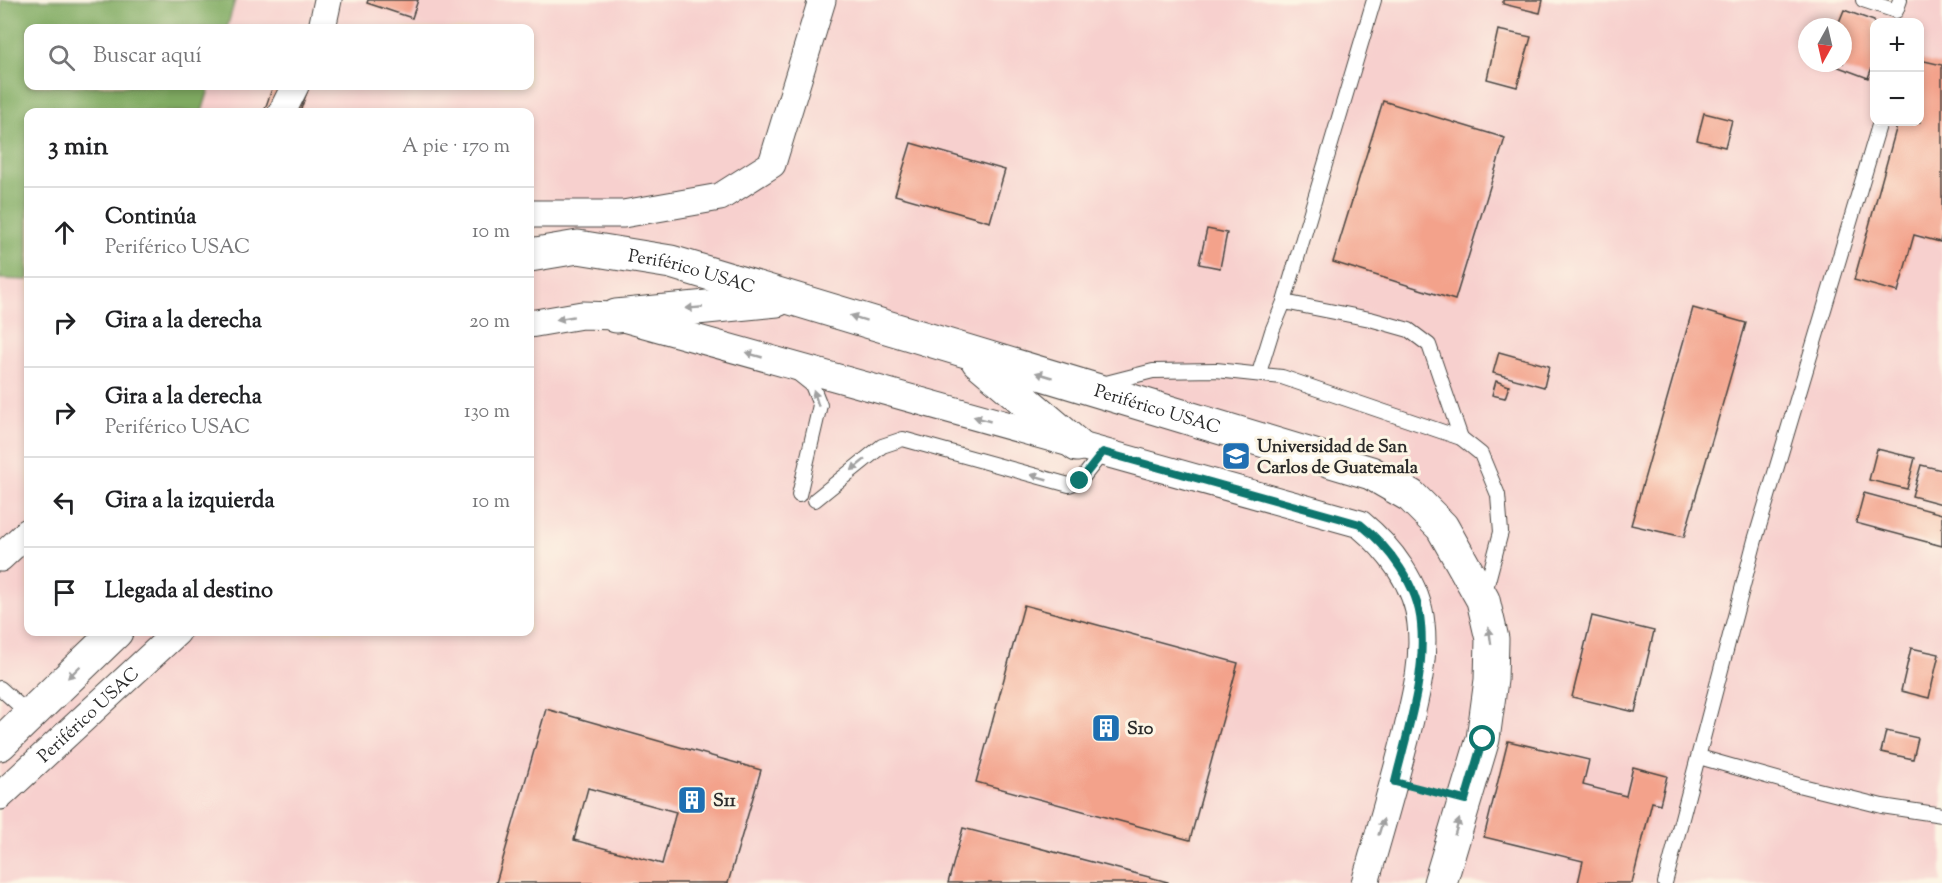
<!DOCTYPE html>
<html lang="es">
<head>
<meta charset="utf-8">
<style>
	body { margin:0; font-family:"Sorts Mill Goudy",serif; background:#f6f6f6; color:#202124 }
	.controls { position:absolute; right:18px; top:18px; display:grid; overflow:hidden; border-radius:12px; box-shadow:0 3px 9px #0003 }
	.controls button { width:54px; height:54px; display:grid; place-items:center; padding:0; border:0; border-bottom:2px solid #e0e0e0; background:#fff; color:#202124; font:30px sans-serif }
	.compass { position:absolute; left:1798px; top:18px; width:54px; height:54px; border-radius:50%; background:#fff; box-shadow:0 3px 9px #0003; rotate:188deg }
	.stop { position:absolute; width:18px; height:18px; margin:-14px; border:4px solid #0f766e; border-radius:50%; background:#fff }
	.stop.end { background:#0f766e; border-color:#fff; box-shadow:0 2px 6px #0008 }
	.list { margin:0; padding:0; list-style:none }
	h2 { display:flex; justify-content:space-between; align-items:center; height:78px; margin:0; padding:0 24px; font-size:26px }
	h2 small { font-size:20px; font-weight:400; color:#757577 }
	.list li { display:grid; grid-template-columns:39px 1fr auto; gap:18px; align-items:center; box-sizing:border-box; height:90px; padding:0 24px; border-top:2px solid #e0e0e0 }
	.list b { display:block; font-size:22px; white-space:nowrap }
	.list p { margin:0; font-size:20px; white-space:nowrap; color:#757577 }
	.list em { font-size:20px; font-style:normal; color:#757577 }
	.icon { flex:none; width:33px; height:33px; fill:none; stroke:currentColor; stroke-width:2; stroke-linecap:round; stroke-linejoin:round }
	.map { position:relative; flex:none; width:1942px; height:883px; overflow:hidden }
	.search { position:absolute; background:#fff; box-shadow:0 3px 9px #0003; left:24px; top:24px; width:510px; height:66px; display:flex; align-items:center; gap:15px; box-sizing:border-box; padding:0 21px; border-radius:12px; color:#757577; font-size:22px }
	.panel { position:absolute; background:#fff; box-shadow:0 3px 9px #0003; left:24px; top:108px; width:510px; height:528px; border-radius:12px }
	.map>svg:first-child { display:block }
	.built { fill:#f7d0ce; fill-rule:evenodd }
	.forest { fill:#80ab62; stroke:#566b46; stroke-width:1.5 }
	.building { fill:#f3a28b; fill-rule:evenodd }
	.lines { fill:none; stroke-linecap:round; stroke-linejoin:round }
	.lane-casing { stroke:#494541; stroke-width:16 }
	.street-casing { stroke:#494541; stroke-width:29 }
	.secondary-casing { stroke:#494541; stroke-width:35 }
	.path { stroke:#494541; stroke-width:4; stroke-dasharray:1.5 4.5; stroke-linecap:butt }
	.lane { stroke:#fff; stroke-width:14 }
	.street { stroke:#fff; stroke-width:27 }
	.secondary { stroke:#fff; stroke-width:33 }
	.oneway { fill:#a0a0a0 }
	.route { stroke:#0f766e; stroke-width:8 }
	.labels { text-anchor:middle; stroke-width:6; stroke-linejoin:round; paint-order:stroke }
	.street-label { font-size:18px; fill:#2b2b2b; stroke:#fcf5e5 }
	.poi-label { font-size:18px; font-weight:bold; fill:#2b2b2b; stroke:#fcf5e5; text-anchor:start }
</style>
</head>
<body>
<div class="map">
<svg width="1942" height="883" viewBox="0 0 1942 883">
	<rect width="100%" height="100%" fill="#fcf5e5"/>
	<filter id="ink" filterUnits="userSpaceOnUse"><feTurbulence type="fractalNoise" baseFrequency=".0167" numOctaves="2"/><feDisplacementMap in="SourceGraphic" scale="12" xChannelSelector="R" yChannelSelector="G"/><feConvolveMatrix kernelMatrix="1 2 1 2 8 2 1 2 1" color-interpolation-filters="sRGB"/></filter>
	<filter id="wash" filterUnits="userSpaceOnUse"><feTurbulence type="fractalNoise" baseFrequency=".008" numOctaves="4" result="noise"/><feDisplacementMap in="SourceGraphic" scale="24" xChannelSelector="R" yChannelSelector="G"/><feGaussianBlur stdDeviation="1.35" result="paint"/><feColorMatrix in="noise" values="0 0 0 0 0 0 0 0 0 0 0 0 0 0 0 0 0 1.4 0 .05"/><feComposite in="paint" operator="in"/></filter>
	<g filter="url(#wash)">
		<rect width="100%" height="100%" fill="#f4dabc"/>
		<!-- built -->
		<path class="built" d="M 235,0 L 1942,0 L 1942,883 L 0,883 L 0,279 L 28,280 L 28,632 L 530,632 L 530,112 L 202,112 L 210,86 L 530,86 L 530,28 L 227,28 ZM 1874,22 L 1920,22 L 1920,122 L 1874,122 ZM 1807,27 L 1843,27 L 1843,63 L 1807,63 Z"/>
		<!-- forest -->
		<polygon class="forest" points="1,0 235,0 227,28 28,28 28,86 210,86 202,112 28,112 28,280 0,279"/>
		<g id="blocks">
			<!-- building -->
			<g class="building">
				<polygon points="368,0 418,0 412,18 367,3"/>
				<polygon points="1503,0 1543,0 1540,13 1503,4"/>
				<polygon points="1844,10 1874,21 1874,62 1868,78 1828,63 1843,63 1843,27 1837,27"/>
				<polygon points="1498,30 1531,37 1517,87 1487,79"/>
				<polygon points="1920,60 1942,65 1942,235 1940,242 1914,235 1898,292 1854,280 1898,122 1920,122"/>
				<polygon points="273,86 309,86 300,112 264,112"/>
				<polygon points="1383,101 1505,138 1455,300 1333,262"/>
				<polygon points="1704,113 1732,120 1725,147 1697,140"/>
				<polygon points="911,143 1005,170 990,222 895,195"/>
				<polygon points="1207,229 1227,233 1220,268 1199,264"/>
				<polygon points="1693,308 1746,323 1684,537 1631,525"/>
				<polygon points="1499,352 1549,366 1544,387 1493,373"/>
				<polygon points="1496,381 1509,386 1505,398 1492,395"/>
				<polygon points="1877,449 1915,458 1907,489 1869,480"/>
				<polygon points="1921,465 1942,470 1942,504 1912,496"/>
				<polygon points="1864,493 1942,514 1942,546 1856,523"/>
				<polygon points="1024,605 1238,663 1190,840 976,782"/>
				<polygon points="1592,616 1654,631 1635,712 1572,697"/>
				<polygon points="1911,648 1939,654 1929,698 1901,691"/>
				<path d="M 546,709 L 761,770 L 728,883 L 496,883 ZM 588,788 L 676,812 L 662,864 L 574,840 Z"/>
				<polygon points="1886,731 1918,738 1913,759 1881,752"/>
				<polygon points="1508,741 1589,760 1583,785 1626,796 1633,767 1667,776 1660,804 1652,802 1632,883 1578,883 1583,861 1484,837"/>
				<polygon points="963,828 1168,882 1168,883 948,883"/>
			</g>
		</g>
	</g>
	<g filter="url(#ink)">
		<use href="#blocks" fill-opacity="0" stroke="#494541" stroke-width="1.5"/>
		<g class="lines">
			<!-- lane casing -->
			<g class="lane-casing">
				<g id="lane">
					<polyline points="1863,0 1896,11 1900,0"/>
					<polyline points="1284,302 1374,0"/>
					<polyline points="797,373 812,385 820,405 799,495"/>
					<polyline points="1259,373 1272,331 1284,302 1370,319 1409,330 1429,345 1461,438"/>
					<polyline points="1102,384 1153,371 1216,370 1282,377 1461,438 1481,454 1498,495 1501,532 1484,596"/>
					<polyline points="815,500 882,446 903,439 1069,485 1080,481 1103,452"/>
					<polyline points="0,688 30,715"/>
					<polyline points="1699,757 1798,785 1882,806 1942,815"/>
					<polyline points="1665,883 1755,540 1880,122"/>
				</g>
			</g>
			<!-- street casing -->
			<g class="street-casing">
				<g id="street">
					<polyline points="322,28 328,0"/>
					<polyline points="282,112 295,86"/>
					<polyline points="530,214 623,214 720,197 772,164 822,0"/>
					<path d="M 530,324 L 582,315 L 616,316 L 1360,524 C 1389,548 1418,585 1421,624 C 1425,659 1416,694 1408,728 C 1395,780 1380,831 1365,883"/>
					<polyline points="0,558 28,532"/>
					<path id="s1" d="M 0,796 L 177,632"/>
				</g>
			</g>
			<!-- secondary casing -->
			<g class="secondary-casing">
				<g id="secondary">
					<path id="s2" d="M 530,255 L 578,247 L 671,262 L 1371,473 L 1411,496 L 1442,527 L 1483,600 L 1492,639 L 1491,680 L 1483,739 L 1440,883"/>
					<polyline points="616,316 777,300"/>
					<polyline points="978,361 1077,445"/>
					<polyline points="0,744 116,632"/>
				</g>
			</g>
			<!-- path -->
			<polyline class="path" points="1419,788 1435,792"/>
			<!-- lane -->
			<use href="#lane" class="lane"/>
			<!-- street -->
			<use href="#street" class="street"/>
			<!-- secondary -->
			<use href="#secondary" class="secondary"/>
		</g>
		<!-- one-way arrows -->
		<defs><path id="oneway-solid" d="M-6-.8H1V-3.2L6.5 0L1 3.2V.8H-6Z" transform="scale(1.5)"/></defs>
		<g class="oneway">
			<use href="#oneway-solid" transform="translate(694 308) rotate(175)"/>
			<use href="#oneway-solid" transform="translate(565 318) rotate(170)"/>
			<use href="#oneway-solid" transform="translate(858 318) rotate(-163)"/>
			<use href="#oneway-solid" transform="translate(754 355) rotate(-164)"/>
			<use href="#oneway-solid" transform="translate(1044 375) rotate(-163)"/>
			<use href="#oneway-solid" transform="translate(816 398) rotate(-107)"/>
			<use href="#oneway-solid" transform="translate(982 419) rotate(-164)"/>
			<use href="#oneway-solid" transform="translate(858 465) rotate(141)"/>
			<use href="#oneway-solid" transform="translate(1039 477) rotate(-164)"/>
			<use href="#oneway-solid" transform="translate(1490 636) rotate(-98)"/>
			<use href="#oneway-solid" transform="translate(74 672) rotate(136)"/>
			<use href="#oneway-solid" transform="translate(1381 827) rotate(-73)"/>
			<use href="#oneway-solid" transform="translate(1457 827) rotate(-74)"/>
		</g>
	</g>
	<g class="lines" filter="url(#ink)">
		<!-- route -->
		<path class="route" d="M 1080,481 L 1103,452 L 1360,524 C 1389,547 1418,585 1421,624 C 1426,677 1407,731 1395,782 L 1465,800 L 1483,739"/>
	</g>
	<!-- icons -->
	<defs>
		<g id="university-square" transform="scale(1.5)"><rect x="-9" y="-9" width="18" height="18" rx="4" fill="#1f6fb2" stroke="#fcf5e5"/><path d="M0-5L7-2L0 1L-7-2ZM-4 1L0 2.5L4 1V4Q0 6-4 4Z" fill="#fff"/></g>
		<g id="building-square" transform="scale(1.5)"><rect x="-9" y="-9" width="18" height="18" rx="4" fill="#1f6fb2" stroke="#fcf5e5"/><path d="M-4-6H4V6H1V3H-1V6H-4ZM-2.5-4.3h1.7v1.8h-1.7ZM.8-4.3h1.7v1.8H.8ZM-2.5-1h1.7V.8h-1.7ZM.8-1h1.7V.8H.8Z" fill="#fff"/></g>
	</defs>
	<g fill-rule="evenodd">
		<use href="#university-square" x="1236" y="456"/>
		<use href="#building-square" x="1106" y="728"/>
		<use href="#building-square" x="692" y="800"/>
	</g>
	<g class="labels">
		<!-- street labels -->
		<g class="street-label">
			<text dy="6" stroke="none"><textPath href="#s2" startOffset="165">Periférico USAC</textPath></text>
			<text dy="6" stroke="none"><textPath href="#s2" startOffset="651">Periférico USAC</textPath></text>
			<text dy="6" stroke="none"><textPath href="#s1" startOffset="120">Periférico USAC</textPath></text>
		</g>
		<!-- poi labels -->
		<g class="poi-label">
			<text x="1257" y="452">Universidad de San<tspan x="1257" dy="21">Carlos de Guatemala</tspan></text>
			<text x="1127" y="734">S10</text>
			<text x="713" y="806">S11</text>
		</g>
	</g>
</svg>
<div class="controls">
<button>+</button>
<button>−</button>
</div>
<svg class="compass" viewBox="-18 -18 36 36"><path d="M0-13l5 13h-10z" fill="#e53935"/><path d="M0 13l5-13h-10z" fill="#757577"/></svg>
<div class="stop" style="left:1483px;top:739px"></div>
<div class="stop end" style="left:1080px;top:481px"></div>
<div class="search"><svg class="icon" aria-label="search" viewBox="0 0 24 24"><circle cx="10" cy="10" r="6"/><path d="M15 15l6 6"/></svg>Buscar aquí</div>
<section class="panel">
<h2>3 min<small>A pie · 170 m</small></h2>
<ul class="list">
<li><svg class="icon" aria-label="ahead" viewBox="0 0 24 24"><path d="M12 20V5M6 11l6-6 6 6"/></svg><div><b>Continúa</b><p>Periférico USAC</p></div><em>10 m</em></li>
<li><svg class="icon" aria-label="right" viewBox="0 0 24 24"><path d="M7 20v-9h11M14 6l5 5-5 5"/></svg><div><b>Gira a la derecha</b></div><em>20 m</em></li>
<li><svg class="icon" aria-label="right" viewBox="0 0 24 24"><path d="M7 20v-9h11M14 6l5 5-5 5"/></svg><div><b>Gira a la derecha</b><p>Periférico USAC</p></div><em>130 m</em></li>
<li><svg class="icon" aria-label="left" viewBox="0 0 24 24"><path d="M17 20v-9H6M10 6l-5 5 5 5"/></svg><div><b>Gira a la izquierda</b></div><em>10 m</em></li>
<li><svg class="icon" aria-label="arrive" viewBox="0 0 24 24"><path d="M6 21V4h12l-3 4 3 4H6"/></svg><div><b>Llegada al destino</b></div></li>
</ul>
</section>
</div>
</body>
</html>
